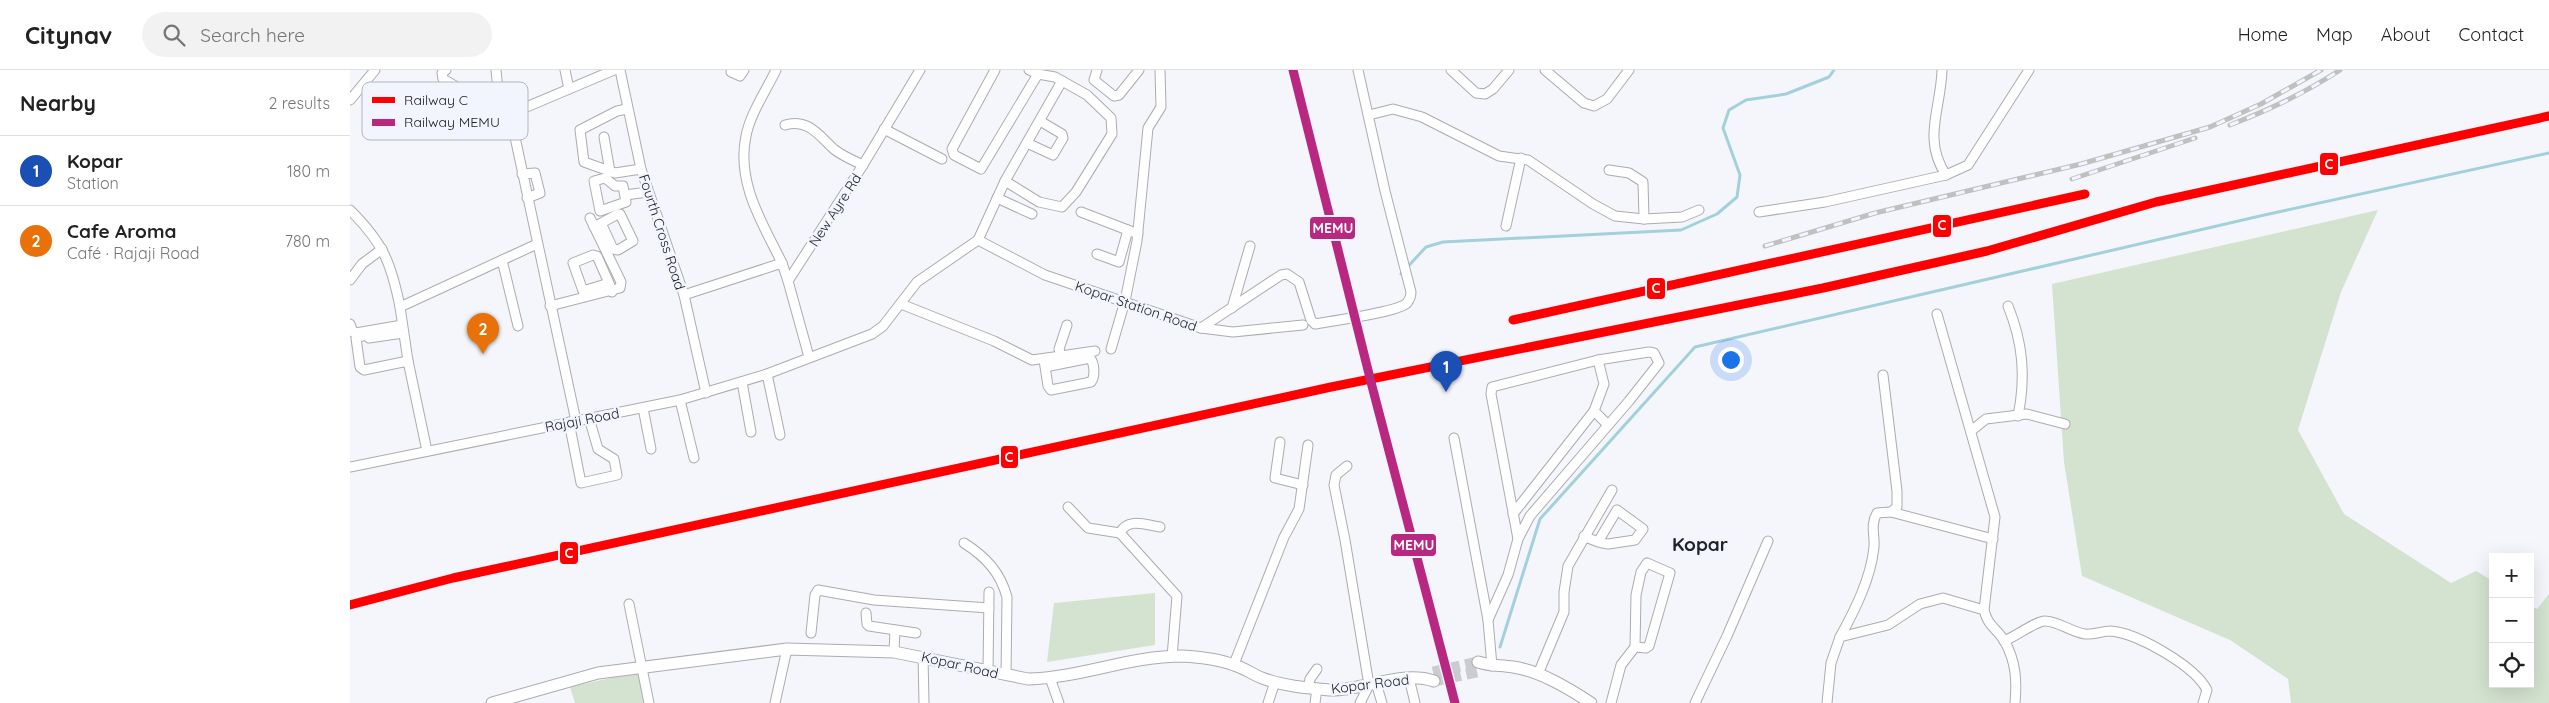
<!DOCTYPE html>
<html lang="en">
<head>
<meta charset="utf-8">
<style>
	body { margin:0; font-family:Quicksand,sans-serif; background:#f2f2f2; color:#222 }
	.controls { position:absolute; right:15px; bottom:15px; display:grid; overflow:hidden; border-radius:0px; box-shadow:0 5px 20px #0002 }
	.controls button { width:45px; height:45px; display:grid; place-items:center; padding:0; border:0; border-bottom:1px solid #e0e0e0; background:#fff; color:#222; font:25px sans-serif }
	.you { position:absolute; left:1380px; top:289px; width:18px; height:18px; margin:-12px; border:4px solid #fff; border-radius:50%; background:#1a73e8; box-shadow:0 0 0 8px #1a73e833 }
	.badge { display:grid; place-items:center; width:32px; height:32px; border-radius:50%; background:#6c6d71; color:#fff; font-size:16px; font-weight:700 }
	.pin { position:absolute; translate:-50% -41px; filter:drop-shadow(0 1px 2px #0008) }
	.pin::after { content:''; position:absolute; top:26px; width:18px; height:15px; background:inherit; clip-path:polygon(0 0,100% 0,50% 100%) }
	.list { margin:0; padding:0; list-style:none }
	h2 { display:flex; justify-content:space-between; align-items:center; height:65px; margin:0; padding:0 20px; font-size:21px }
	h2 small { font-size:16px; font-weight:400; color:#767676 }
	.list li { display:grid; grid-template-columns:32px 1fr auto; gap:15px; align-items:center; box-sizing:border-box; height:70px; padding:0 20px; border-top:1px solid #e0e0e0 }
	.list b { display:block; font-size:19px; white-space:nowrap }
	.list p { margin:0; font-size:16px; white-space:nowrap; color:#767676 }
	.list em { font-size:16px; font-style:normal; color:#767676 }
	.icon { flex:none; width:28px; height:28px; fill:none; stroke:currentColor; stroke-width:2; stroke-linecap:round; stroke-linejoin:round }
	.map { position:relative; flex:none; width:2199px; height:633px; overflow:hidden }
	header { display:flex; align-items:center; gap:30px; box-sizing:border-box; height:70px; padding:0 25px; background:#fff; border-bottom:1px solid #e0e0e0 }
	header strong { font-size:24px }
	nav { display:flex; gap:28px; margin-inline-start:auto; font-size:18px }
	.search { width:350px; height:45px; background:#f2f2f2; display:flex; align-items:center; gap:12px; box-sizing:border-box; padding:0 18px; border-radius:28px; color:#767676; font-size:19px }
	main { display:flex }
	aside { flex:1; background:#fff }
	.map>svg:first-child { display:block }
	.green { fill:#d4e2d0 }
	.lines { fill:none; stroke-linecap:round; stroke-linejoin:round }
	.stream { stroke:#a2d1dc; stroke-width:3 }
	.tertiary-tunnel { stroke:#cbccd1; stroke-width:11; stroke-dasharray:11 5.5; stroke-linecap:butt }
	.minor-casing { stroke:#abacb0; stroke-width:11 }
	.tertiary-casing { stroke:#abacb0; stroke-width:13 }
	.minor { stroke:#fefefe; stroke-width:9 }
	.tertiary { stroke:#fefefe; stroke-width:11 }
	.rail-casing { stroke:#bfc0c0; stroke-width:5 }
	.rail { stroke:#f2f4fe; stroke-width:3; stroke-dasharray:9; stroke-linecap:butt }
	.rail-1-casing { stroke:#f2f4fe; stroke-width:12 }
	.rail-2-casing { stroke:#f2f4fe; stroke-width:12 }
	.rail-1 { stroke:#f00; stroke-width:9 }
	.rail-2 { stroke:#b82880; stroke-width:9 }
	.labels { text-anchor:middle; stroke-width:5; stroke-linejoin:round; paint-order:stroke }
	.street-label { font-size:14px; fill:#222327; stroke:#f2f4fe }
	.district-label { font-size:19px; font-weight:bold; fill:#222327; stroke:#f2f4fe }
	.key { fill:#f2f4fe; stroke:#b4b5be; stroke-width:1 }
	.key-label { font-size:14px; fill:#222327 }
	.line-badge { stroke:#f2f4fe; stroke-width:2 }
	.badge-label { font-size:14px; text-anchor:middle; font-weight:bold; fill:#fff }
</style>
</head>
<body>
<header>
<strong>Citynav</strong>
<div class="search"><svg class="icon" aria-label="search" viewBox="0 0 24 24"><circle cx="10" cy="10" r="6"/><path d="M15 15l6 6"/></svg>Search here</div>
<nav><a>Home</a><a>Map</a><a>About</a><a>Contact</a></nav>
</header>
<main>
<aside>
<h2>Nearby<small>2 results</small></h2>
<ul class="list">
<li><span class="badge" style="background:#1a4fb4">1</span><div><b>Kopar</b><p>Station</p></div><em>180 m</em></li>
<li><span class="badge" style="background:#e8710a">2</span><div><b>Cafe Aroma</b><p>Café · Rajaji Road</p></div><em>780 m</em></li>
</ul>
</aside>
<div class="map">
<svg width="2199" height="633" viewBox="0 0 2199 633">
	<rect width="100%" height="100%" fill="#f5f6fb"/>
	<!-- green -->
	<g class="green">
		<polygon points="2028,140 1991,222 1948,360 1994,444 2101,513 2126,501 2143,511 2143,614 2180,614 2180,535 2187,539 2199,524 2199,633 1941,633 1938,609 1880,570 1732,506 1714,392 1702,214"/>
		<polygon points="805,523 805,575 697,592 704,533"/>
		<polygon points="288,602 295,633 225,633 220,617"/>
	</g>
	<g class="lines">
		<!-- stream -->
		<g class="stream">
			<polyline points="1051,204 1076,177 1093,172 1331,160 1367,144 1387,127 1390,105 1373,58 1379,40 1396,30 1436,24 1479,7 1484,0"/>
			<polyline points="1150,577 1190,449 1345,277 1910,146 2199,83"/>
		</g>
		<!-- tertiary-tunnel -->
		<g class="tertiary-tunnel">
			<polyline points="1083,602 1128,592"/>
			<polyline points="1084,611 1131,601"/>
		</g>
		<!-- minor casing -->
		<g class="minor-casing">
			<g id="minor">
				<polyline points="96,0 92,3 93,9 133,32 149,31 160,44"/>
				<polyline points="146,0 149,31"/>
				<polyline points="215,0 219,19"/>
				<polyline points="270,0 291,99 334,225 356,323"/>
				<path d="M 426,0 C 416,21 400,44 396,66 C 386,113 413,154 432,193"/>
				<polyline points="645,0 602,79 604,85 631,99 688,4"/>
				<polyline points="747,0 744,10 764,26 769,25 789,0"/>
				<polyline points="1101,0 1126,23 1135,24 1143,19 1159,0"/>
				<polyline points="1195,0 1234,33 1244,36 1257,29 1279,0"/>
				<path d="M 1592,0 C 1591,39 1572,69 1596,105 L 1618,95 L 1679,0"/>
				<polyline points="381,2 390,6 394,0"/>
				<polyline points="0,30 25,0"/>
				<polyline points="277,39 267,41 230,60 234,92 265,103 291,99"/>
				<polyline points="1019,45 1043,39 1072,47 1149,86 1178,90 1243,134 1265,146 1294,149 1332,147 1349,140"/>
				<path d="M 435,55 C 459,48 470,67 485,80 C 493,86 504,91 513,95"/>
				<polyline points="534,59 592,89"/>
				<polyline points="254,67 260,102"/>
				<polyline points="677,73 703,85 713,68 712,64 690,51"/>
				<polyline points="1259,100 1279,103 1293,112 1294,149"/>
				<polyline points="172,104 185,103 190,123 177,128"/>
				<polygon points="255,108 265,116 273,116 276,132 250,141 244,111"/>
				<polyline points="655,111 689,132 712,137 726,122 762,64 761,48 737,25 705,7 688,4 679,0"/>
				<polyline points="275,125 298,122"/>
				<polyline points="647,128 682,144"/>
				<path d="M 0,140 C 33,173 41,192 50,237"/>
				<polyline points="731,142 788,164"/>
				<polyline points="1409,142 1475,132 1596,105"/>
				<polyline points="1156,156 1171,88"/>
				<polyline points="244,157 268,144 270,144 283,171 268,180 263,179 251,153"/>
				<polyline points="628,170 695,205 851,258 883,262 953,255"/>
				<polyline points="747,184 769,192 778,160"/>
				<polyline points="152,190 168,256"/>
				<polyline points="0,210 12,194 32,179"/>
				<polyline points="259,213 233,221 223,193 243,185 247,186 259,213 262,222"/>
				<polyline points="334,225 432,193 438,211"/>
				<polyline points="551,234 644,271 682,290 711,286"/>
				<polyline points="200,236 270,218 271,212 240,148"/>
				<path d="M 1658,236 C 1673,273 1676,307 1668,346"/>
				<polyline points="882,238 900,176"/>
				<polyline points="0,254 3,262 6,263 52,255"/>
				<polyline points="717,255 709,279 711,286 745,281"/>
				<path d="M 851,258 L 931,205 L 937,204 L 949,212 L 961,250 L 965,254 C 982,251 1048,242 1057,233 C 1060,229 1061,226 1061,222 L 1035,121 L 1008,0"/>
				<polyline points="53,263 19,268 16,265 6,268 10,297 14,300 58,291"/>
				<polyline points="761,279 775,231 787,171 798,58 811,37 810,0"/>
				<polyline points="459,287 438,211 513,95 570,0"/>
				<path d="M 694,290 L 698,316 L 701,320 L 741,312 C 745,307 745,294 740,288 L 695,297"/>
				<polyline points="417,304 430,365"/>
				<polyline points="392,312 401,362"/>
				<polyline points="330,330 344,388"/>
				<polyline points="293,338 301,379"/>
				<polyline points="226,351 160,44 264,0"/>
				<polyline points="219,352 231,413 267,405 264,389 248,379 239,348"/>
				<polyline points="1621,361 1636,349 1677,344 1715,354"/>
				<polyline points="1104,368 1138,550 1142,596"/>
				<polyline points="930,372 925,408 953,415"/>
				<polyline points="77,381 58,291 50,237 187,174"/>
				<polyline points="997,396 986,405 984,415 995,470 1019,615 1010,633"/>
				<polyline points="0,397 330,330 417,304 522,264 533,256 567,212 628,170 655,111 712,11"/>
				<polyline points="718,437 738,458 770,463"/>
				<polyline points="1541,442 1643,469"/>
				<polyline points="1163,444 1244,341"/>
				<path d="M 810,457 C 796,455 778,447 770,463 L 827,526 L 822,587"/>
				<path d="M 1234,466 C 1242,470 1249,473 1258,474 L 1285,470 L 1293,459 L 1267,440 L 1248,472"/>
				<polyline points="1168,469 1141,324 1142,317 1248,290 1254,314 1244,341 1258,355"/>
				<path d="M 614,473 C 636,487 650,502 657,527 L 656,605"/>
				<polyline points="279,534 299,633"/>
				<path d="M 1634,540 C 1638,557 1647,558 1655,572 C 1666,592 1667,611 1665,633"/>
				<polyline points="516,543 517,554 519,556 566,563"/>
				<polyline points="1138,550 1158,505 1168,469 1180,446 1279,331 1309,293 1304,283 1299,282 1248,290"/>
				<polyline points="461,563 465,525 468,520 524,530 639,538"/>
				<path d="M 1490,567 C 1505,540 1521,508 1524,477 C 1525,465 1520,455 1527,443 L 1541,442 L 1547,437 L 1547,421 L 1533,305"/>
				<path d="M 1654,571 C 1665,567 1686,551 1695,551 C 1708,551 1721,562 1735,564 C 1744,565 1752,561 1761,561 C 1787,563 1845,596 1857,620 L 1853,633"/>
				<polyline points="544,582 545,560"/>
				<polyline points="573,586 574,633"/>
				<polyline points="884,594 934,467 949,439 958,375"/>
				<polyline points="638,602 639,522"/>
				<polyline points="1188,604 1214,542 1214,522 1218,496 1262,420"/>
				<polyline points="700,608 709,633"/>
				<polyline points="1059,608 1065,633"/>
				<polyline points="1026,613 1032,633"/>
				<polyline points="958,618 960,609 967,599"/>
				<polyline points="425,633 437,579"/>
				<polyline points="918,633 925,612"/>
				<polyline points="965,633 967,618"/>
				<polyline points="1261,633 1271,595 1285,577 1286,525 1291,502 1297,493 1320,503 1299,576 1296,578 1285,577"/>
				<polyline points="1345,633 1377,566 1418,471"/>
				<polyline points="1477,633 1481,593 1490,567 1538,555 1570,534 1593,528 1634,540 1645,447 1587,244"/>
			</g>
		</g>
		<!-- tertiary casing -->
		<g class="tertiary-casing">
			<g id="tertiary">
				<path d="M 1128,592 C 1140,596 1150,595 1163,597 C 1190,601 1218,618 1241,633"/>
				<path d="M 142,633 L 248,603 L 437,579 L 544,582 L 678,609 C 730,608 779,586 832,586 C 849,587 868,589 884,595 C 894,598 902,604 912,608 C 933,616 957,618 979,620 C 1014,621 1050,600 1084,611"/>
			</g>
		</g>
		<!-- minor -->
		<use href="#minor" class="minor"/>
		<!-- tertiary -->
		<use href="#tertiary" class="tertiary"/>
		<!-- rail casing -->
		<g class="rail-casing">
			<g id="rail">
				<path d="M 1880,55 C 1919,40 1955,23 1990,0"/>
				<polyline points="1722,109 1845,68"/>
				<polyline points="1415,176 1525,143 1731,94 1860,57 1911,34 1971,0"/>
			</g>
		</g>
		<!-- rail -->
		<use href="#rail" class="rail"/>
		<!-- rail-1 casing -->
		<g class="rail-1-casing">
			<g id="rail-1">
				<polyline points="1163,250 1735,124"/>
				<polyline points="0,535 103,508 981,317 1473,218 1637,181 1806,132 2199,46"/>
			</g>
		</g>
		<!-- rail-2 casing -->
		<g class="rail-2-casing">
			<polyline id="rail-2" points="943,0 1022,316 1105,633"/>
		</g>
		<!-- rail-1 -->
		<use href="#rail-1" class="rail-1"/>
		<!-- rail-2 -->
		<use href="#rail-2" class="rail-2"/>
	</g>
	<g class="labels">
		<!-- street labels -->
		<g class="street-label">
			<text transform="translate(485 140) rotate(-57)" y="5">New Ayre Rd</text>
			<text transform="translate(312 162) rotate(72)" y="5">Fourth Cross Road</text>
			<text transform="translate(786 236) rotate(19)" y="5">Kopar Station Road</text>
			<text transform="translate(232 350) rotate(-11)" y="5">Rajaji Road</text>
			<text transform="translate(610 595) rotate(13)" y="5">Kopar Road</text>
			<text transform="translate(1020 614) rotate(-7)" y="5">Kopar Road</text>
		</g>
		<!-- district labels -->
		<g class="district-label">
			<text x="1350" y="481">Kopar</text>
		</g>
	</g>
	<!-- legend -->
	<rect x="12" y="12" width="166" height="58" rx="8" class="key"/>
	<rect x="22" y="27" width="23" height="6" fill="#f00"/>
	<rect x="22" y="49" width="23" height="7" fill="#b82880"/>
	<g class="key-label">
		<text x="54" y="35">Railway C</text>
		<text x="54" y="57">Railway MEMU</text>
	</g>
	<g class="line-badge">
		<rect x="1969" y="82" width="20" height="24" rx="5" fill="#f00"/>
		<rect x="1582" y="144" width="20" height="24" rx="5" fill="#f00"/>
		<rect x="959" y="146" width="47" height="24" rx="5" fill="#b82880"/>
		<rect x="1296" y="207" width="20" height="23" rx="5" fill="#f00"/>
		<rect x="650" y="375" width="19" height="24" rx="5" fill="#f00"/>
		<rect x="1040" y="463" width="47" height="24" rx="5" fill="#b82880"/>
		<rect x="209" y="471" width="20" height="24" rx="5" fill="#f00"/>
	</g>
	<g class="badge-label">
		<text x="1979" y="99">C</text>
		<text x="1592" y="160">C</text>
		<text x="983" y="163">MEMU</text>
		<text x="1306" y="223">C</text>
		<text x="659" y="392">C</text>
		<text x="1064" y="480">MEMU</text>
		<text x="219" y="488">C</text>
	</g>
</svg>
<div class="controls">
<button>+</button>
<button>−</button>
<button><svg class="icon" aria-label="locate" viewBox="0 0 24 24"><circle cx="12" cy="12" r="6"/><path d="M12 2v4M12 18v4M2 12h4M18 12h4"/></svg></button>
</div>
<div class="you"></div>
<div class="pin badge" style="left:1096px;top:322px;background:#1a4fb4">1</div>
<div class="pin badge" style="left:133px;top:284px;background:#e8710a">2</div>
</div>
</main>
</body>
</html>
